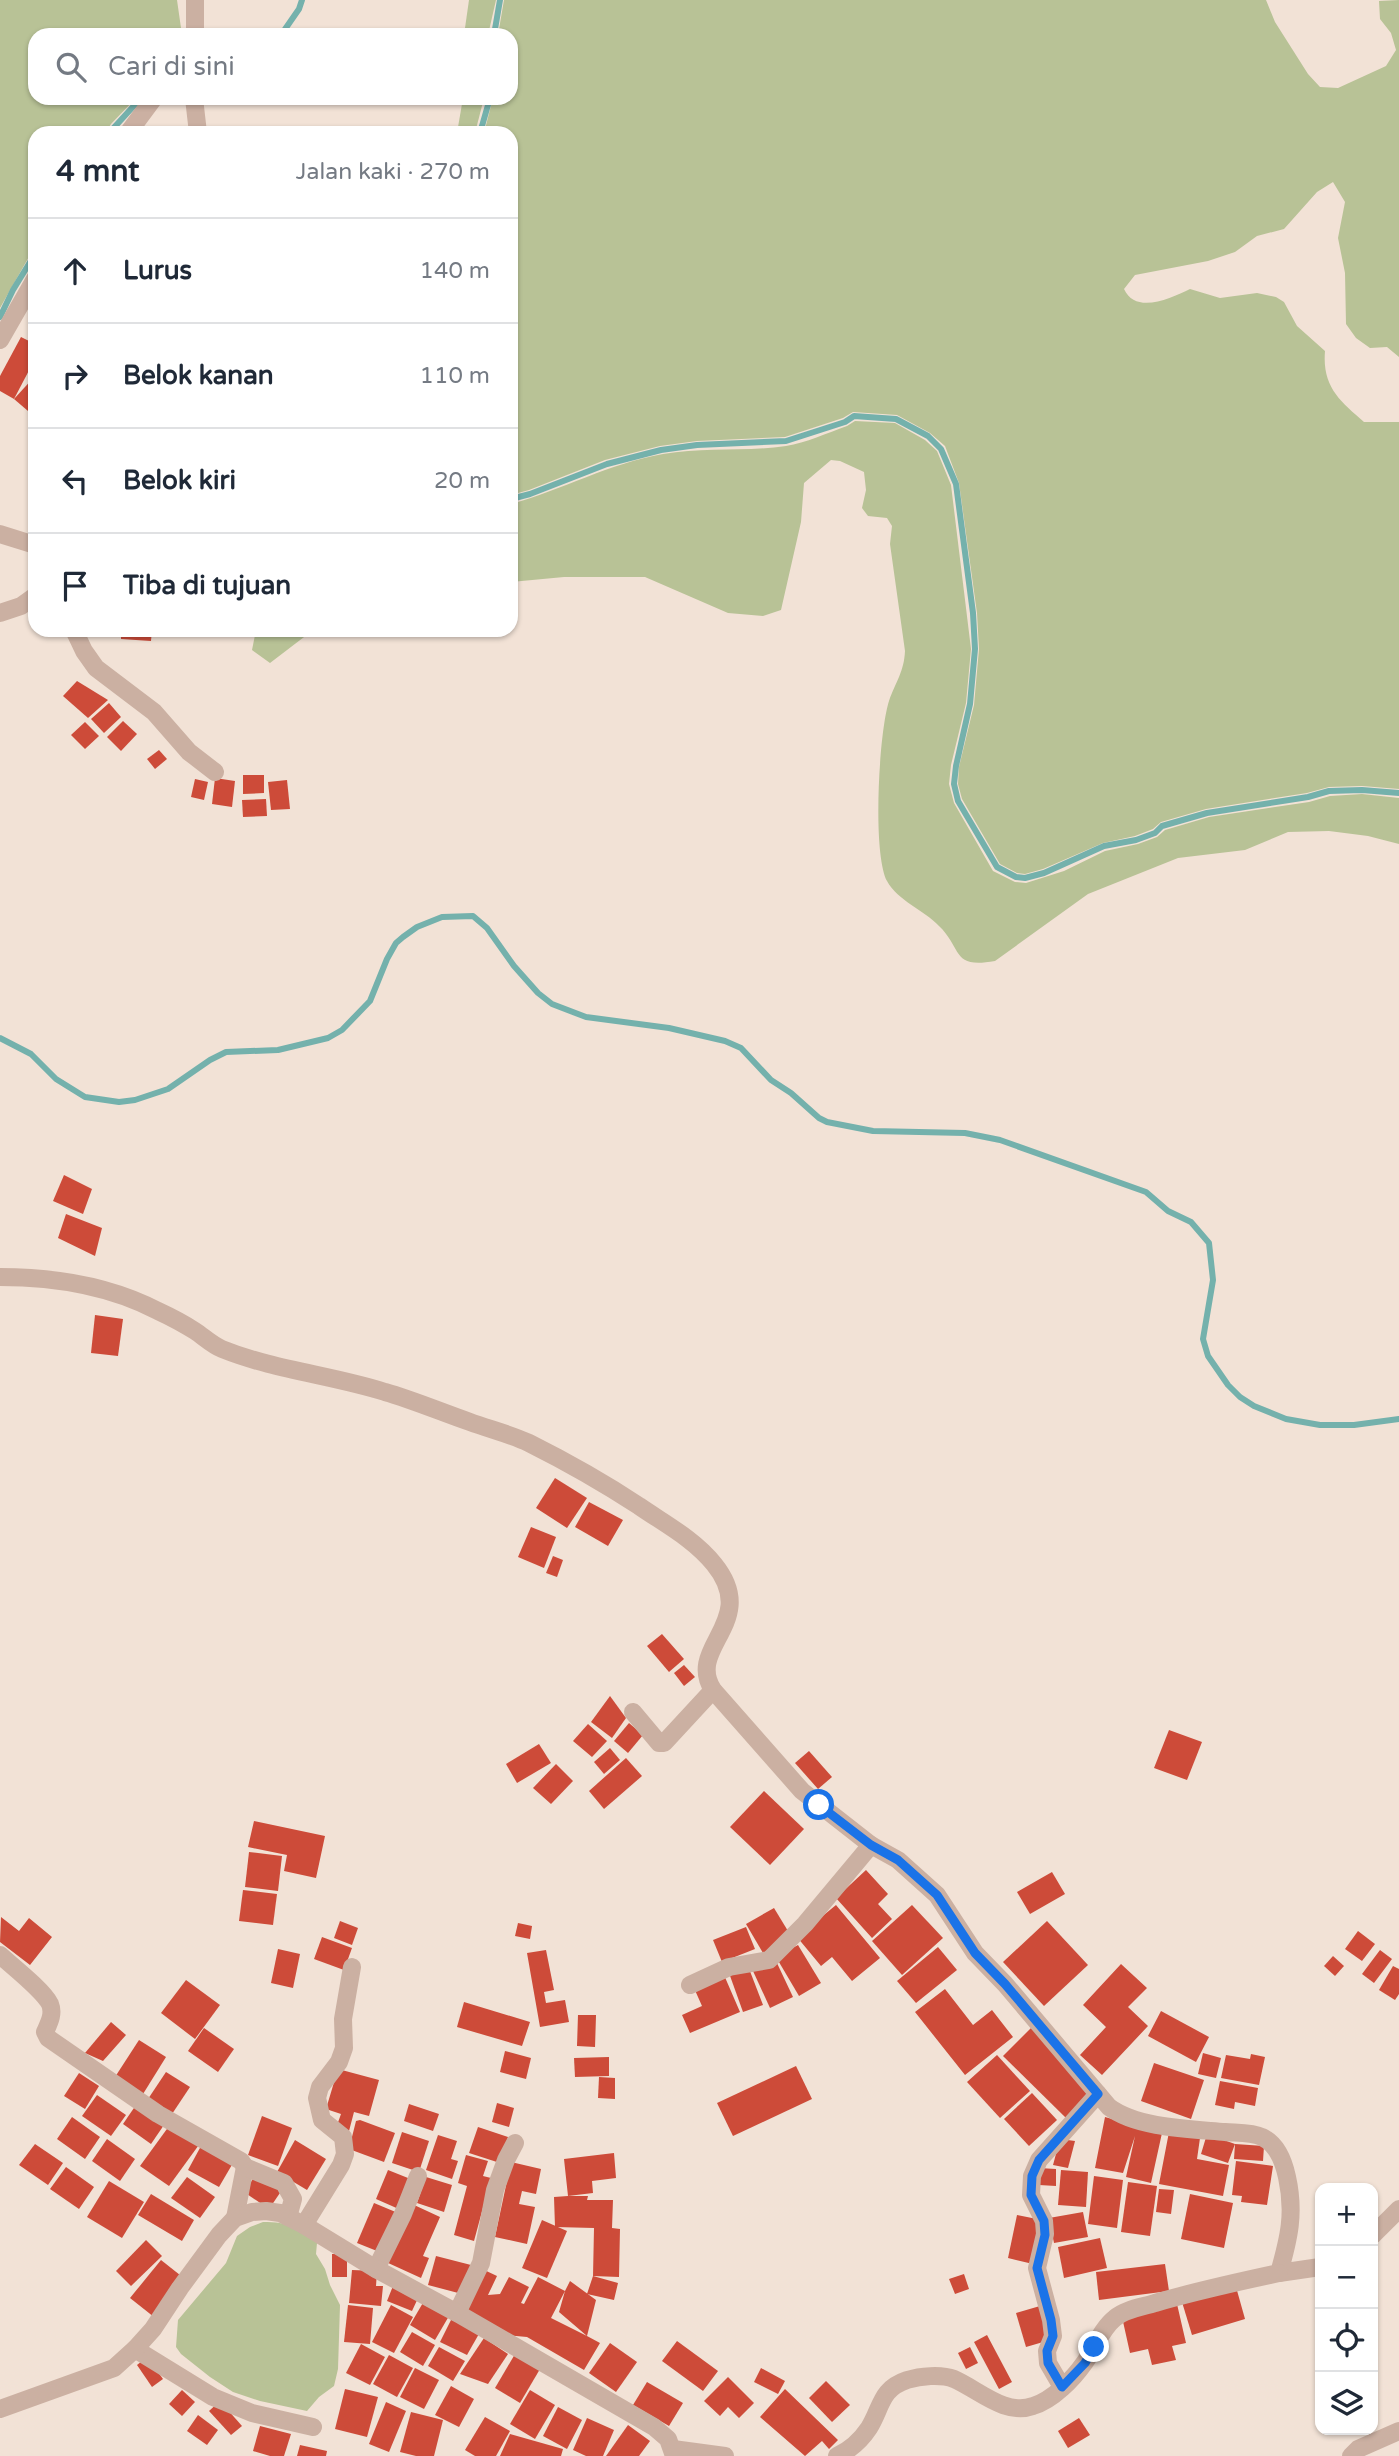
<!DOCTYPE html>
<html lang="id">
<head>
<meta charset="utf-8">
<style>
	body { margin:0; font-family:"Varela Round",sans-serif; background:#f6f6f7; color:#1f2937 }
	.controls { position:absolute; right:21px; bottom:21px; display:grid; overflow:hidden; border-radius:14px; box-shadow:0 2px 5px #0004 }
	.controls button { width:63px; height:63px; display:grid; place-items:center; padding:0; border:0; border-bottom:2px solid #e0e1e3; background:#fff; color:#1f2937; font:35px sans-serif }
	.stop { position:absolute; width:21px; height:21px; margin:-16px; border:5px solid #1a73e8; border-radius:50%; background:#fff }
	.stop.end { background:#1a73e8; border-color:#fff; box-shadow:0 2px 7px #0008 }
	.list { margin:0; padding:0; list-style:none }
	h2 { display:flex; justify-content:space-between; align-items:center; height:91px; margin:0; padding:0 28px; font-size:30px }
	h2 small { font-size:23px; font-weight:400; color:#747a83 }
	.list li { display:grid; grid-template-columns:46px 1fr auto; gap:21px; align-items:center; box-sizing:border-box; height:105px; padding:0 28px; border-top:2px solid #e0e1e3 }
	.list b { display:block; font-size:26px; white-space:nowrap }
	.list em { font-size:23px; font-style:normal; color:#747a83 }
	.icon { flex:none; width:38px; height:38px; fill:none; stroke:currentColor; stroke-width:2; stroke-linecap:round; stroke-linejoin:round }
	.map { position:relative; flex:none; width:1399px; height:2456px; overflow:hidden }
	.search { position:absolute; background:#fff; box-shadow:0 2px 5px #0004; left:28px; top:28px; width:490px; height:77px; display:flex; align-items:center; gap:18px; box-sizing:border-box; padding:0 24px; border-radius:21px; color:#747a83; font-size:26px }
	.panel { position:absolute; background:#fff; box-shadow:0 2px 5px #0004; left:28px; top:126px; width:490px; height:511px; border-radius:21px }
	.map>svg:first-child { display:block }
	.green { fill:#b8c296 }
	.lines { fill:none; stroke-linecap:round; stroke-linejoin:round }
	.stream { stroke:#74b1ac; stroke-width:6 }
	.building { fill:#cd4b39; fill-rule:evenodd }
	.minor { stroke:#cbb0a2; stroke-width:18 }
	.route { stroke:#1a73e8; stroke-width:9 }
</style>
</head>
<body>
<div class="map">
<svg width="1399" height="2456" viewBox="0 0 1399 2456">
	<rect width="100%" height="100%" fill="#f2e2d6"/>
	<!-- green -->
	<g class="green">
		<polygon points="0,0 177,0 182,35 35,35 35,98 136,98 111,124 105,133 35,133 35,246 0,308"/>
		<polygon points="469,0 496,0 488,35 464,35"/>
		<path d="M 504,0 L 1266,0 L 1275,22 L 1308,74 L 1320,87 L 1338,88 L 1386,66 L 1396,50 L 1391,33 L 1380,19 L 1379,1 L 1399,0 L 1399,357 L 1387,347 L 1370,348 L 1356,338 L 1346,324 L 1345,273 L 1338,238 L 1345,202 L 1333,182 L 1317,192 L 1284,229 L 1257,236 L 1235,252 L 1208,261 L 1135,275 L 1124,289 C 1136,315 1171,298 1190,289 L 1220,298 L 1257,293 L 1276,297 L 1284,302 L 1297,326 L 1325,351 C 1322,387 1340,401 1364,422 L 1399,422 L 1399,789 L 1362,786 L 1329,787 L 1307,793 L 1206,809 L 1161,822 L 1153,829 L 1135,836 L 1103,843 L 1043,869 L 1025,874 L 1017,873 L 1000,864 L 962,799 L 958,784 L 959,767 L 974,705 L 979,649 L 977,613 L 959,483 L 945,446 L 930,433 L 897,415 L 853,412 L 843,418 L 785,437 L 697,441 L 660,446 L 605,460 L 529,490 L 511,495 L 511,133 L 484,133 L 493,98 L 511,98 L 511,35 L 498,35 Z"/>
		<polygon points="463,98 484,98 475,133 457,133"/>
		<path d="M 855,421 L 895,423 L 925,440 L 937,451 L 951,485 L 971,649 L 966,703 L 951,765 L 949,784 L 954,803 L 993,871 L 1015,882 L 1026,883 L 1064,871 L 1105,851 L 1138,844 L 1157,837 L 1165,830 L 1209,817 L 1309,802 L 1330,796 L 1362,794 L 1399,798 L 1399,844 L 1368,836 L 1329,831 L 1288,832 L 1245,850 L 1178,858 L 1088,894 L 995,961 C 951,969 963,949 939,926 C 924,910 898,901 887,881 C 872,852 879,732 889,701 C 896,681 904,672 905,651 L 890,544 L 892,526 L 887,518 L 868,516 L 862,508 L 866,490 L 864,472 L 840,461 L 831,460 L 804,483 L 801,522 L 781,610 L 763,616 L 728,613 L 645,577 L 564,577 L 511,582 L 511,504 C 562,490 610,463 663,454 C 704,447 745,452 786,446 C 806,443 827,433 847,426 Z"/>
		<polygon points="256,630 334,630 308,634 270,663 252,650"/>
		<path d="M 263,2222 C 289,2222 298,2227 317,2243 L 316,2254 L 325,2269 L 330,2285 L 340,2305 L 338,2369 L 334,2386 L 319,2397 L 307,2411 L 260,2401 L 233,2392 L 210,2377 L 181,2354 L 176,2347 L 178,2320 L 226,2263 L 237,2236 L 250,2227 Z"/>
	</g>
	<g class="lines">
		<!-- stream -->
		<g class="stream">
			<polyline points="281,35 299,9 302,0"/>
			<polyline points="494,35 500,0"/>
			<polyline points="109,133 141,98"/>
			<polyline points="480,133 490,98"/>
			<polyline points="0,317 13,290 35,254"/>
			<polyline points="511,499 530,494 607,464 661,450 697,445 786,441 845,422 854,416 896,419 928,436 941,449 956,484 973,613 975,649 970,704 956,766 954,784 958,801 997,867 1016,877 1025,878 1044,873 1104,846 1136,840 1155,833 1162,826 1207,813 1308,797 1329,791 1362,790 1399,793"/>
			<polyline points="0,1038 31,1054 56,1079 85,1097 119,1102 135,1100 168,1089 210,1060 226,1052 278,1050 328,1038 342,1030 370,1001 387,959 396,943 403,937 417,927 442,917 473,916 487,928 514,966 538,993 552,1004 586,1017 669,1028 725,1041 741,1048 771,1080 791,1093 819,1118 827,1122 873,1131 965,1133 1000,1140 1146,1192 1168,1211 1191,1222 1209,1243 1213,1280 1203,1339 1208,1356 1228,1385 1240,1397 1254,1406 1286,1419 1320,1425 1354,1425 1399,1419"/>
		</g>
	</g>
	<!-- building -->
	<g class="building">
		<polygon points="21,337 35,344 35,359 14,399 0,391 0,376"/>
		<polygon points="35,376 35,417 14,399"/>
		<polygon points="121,630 152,630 151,641 121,639"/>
		<polygon points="77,681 108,700 88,718 63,696"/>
		<polygon points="109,703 121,717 104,733 91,719"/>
		<polygon points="123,721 137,734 121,751 107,737"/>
		<polygon points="85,722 99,736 85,749 71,735"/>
		<polygon points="159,750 167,759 155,769 147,759"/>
		<polygon points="243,775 264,775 264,793 243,794"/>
		<polygon points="215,778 235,781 232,807 212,804"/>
		<polygon points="195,779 208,782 204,800 191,797"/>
		<polygon points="287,780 290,809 271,810 268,782"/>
		<polygon points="266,799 267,816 243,817 242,800"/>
		<polygon points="64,1175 92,1189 83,1214 53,1201"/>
		<polygon points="66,1214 102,1228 95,1256 58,1238"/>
		<polygon points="95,1315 123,1319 118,1356 91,1353"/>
		<polygon points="555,1478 587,1498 567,1528 536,1508"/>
		<polygon points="589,1502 623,1520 608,1546 575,1527"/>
		<polygon points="531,1527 556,1537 544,1568 518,1557"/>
		<polygon points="553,1556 563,1560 557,1577 546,1573"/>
		<polygon points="662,1634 684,1659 669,1672 647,1646"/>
		<polygon points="684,1665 695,1677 684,1686 674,1673"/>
		<polygon points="610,1696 626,1718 612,1738 591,1722"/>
		<polygon points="629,1723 643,1735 628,1753 614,1741"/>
		<polygon points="588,1724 607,1741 592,1757 573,1741"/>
		<polygon points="1169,1730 1202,1742 1187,1780 1154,1768"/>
		<polygon points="539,1744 551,1763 517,1783 506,1764"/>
		<polygon points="610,1748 620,1760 604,1774 594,1762"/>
		<polygon points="809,1751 832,1777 818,1789 795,1763"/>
		<polygon points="626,1758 642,1776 604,1809 589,1791"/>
		<polygon points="556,1764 573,1781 551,1804 533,1788"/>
		<polygon points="764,1791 804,1829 770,1865 730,1827"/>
		<polygon points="254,1821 325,1836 316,1878 284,1871 287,1855 248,1847"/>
		<polygon points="249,1852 282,1856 278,1891 245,1887"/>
		<polygon points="866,1870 888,1894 878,1904 892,1919 872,1938 836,1898"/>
		<polygon points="1052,1872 1065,1894 1030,1914 1017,1892"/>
		<polygon points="243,1890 277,1894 273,1925 239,1921"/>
		<polygon points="836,1905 880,1958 852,1981 832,1957 821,1966 797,1937"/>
		<polygon points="912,1905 943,1938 902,1975 872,1941"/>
		<polygon points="774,1908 791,1936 763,1953 746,1924"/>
		<polygon points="1,1917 19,1931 29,1918 52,1937 30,1965 0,1942"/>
		<polygon points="340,1921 358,1928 352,1945 334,1938"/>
		<polygon points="1047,1921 1088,1965 1044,2006 1003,1962"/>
		<polygon points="518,1923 532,1926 530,1939 515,1936"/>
		<polygon points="746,1927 755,1949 722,1962 713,1940"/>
		<polygon points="1358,1931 1375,1944 1362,1961 1345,1949"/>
		<polygon points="322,1937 352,1948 344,1970 314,1959"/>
		<polygon points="798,1945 821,1983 799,1996 776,1957"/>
		<polygon points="938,1947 957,1970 916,2003 897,1981"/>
		<polygon points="278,1949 300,1954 293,1988 271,1983"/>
		<polygon points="546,1950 554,1990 544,1992 546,2003 565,2000 569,2022 540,2027 527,1953"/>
		<polygon points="1380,1950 1392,1959 1374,1983 1362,1974"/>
		<polygon points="1333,1956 1344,1966 1335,1976 1324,1966"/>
		<polygon points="776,1961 793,1997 770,2008 753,1971"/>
		<polygon points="1121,1964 1147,1988 1128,2007 1148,2026 1102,2075 1080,2055 1106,2027 1083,2005"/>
		<polygon points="748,1966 763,2005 743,2012 729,1973"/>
		<polygon points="1393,1966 1399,1969 1399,1994 1395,2000 1379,1990"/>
		<polygon points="724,1975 740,2012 690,2033 682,2015 702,2006 694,1988"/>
		<polygon points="186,1980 220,2005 195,2039 161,2013"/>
		<polygon points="945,1989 973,2025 992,2010 1013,2037 965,2075 915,2012"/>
		<polygon points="464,2002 530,2022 522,2046 457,2027"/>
		<polygon points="1161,2011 1209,2037 1196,2062 1148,2036"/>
		<polygon points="578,2015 596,2015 595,2047 577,2046"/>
		<polygon points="111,2022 126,2035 103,2061 85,2053"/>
		<polygon points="204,2028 234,2049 218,2072 188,2051"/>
		<polygon points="1031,2028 1094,2090 1066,2118 1003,2056"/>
		<polygon points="139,2040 166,2057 143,2094 115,2077"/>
		<polygon points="505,2051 531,2058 526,2079 500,2072"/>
		<polygon points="1203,2053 1221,2058 1216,2078 1198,2074"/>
		<polygon points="1251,2054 1265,2057 1259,2085 1221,2078 1226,2055 1250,2059"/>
		<polygon points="997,2055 1030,2091 1000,2118 967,2082"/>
		<polygon points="609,2057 609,2076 575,2077 574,2058"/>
		<polygon points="1154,2063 1204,2080 1191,2119 1141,2101"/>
		<polygon points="796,2066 812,2099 733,2136 717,2103"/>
		<polygon points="338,2069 379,2080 369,2116 354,2112 349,2131 336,2128 341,2114 326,2109"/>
		<polygon points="166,2072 190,2087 170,2117 146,2102"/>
		<polygon points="79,2073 99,2086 85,2109 64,2096"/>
		<polygon points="599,2077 615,2078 615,2099 598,2098"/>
		<polygon points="1220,2081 1258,2088 1255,2106 1235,2102 1234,2109 1215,2105"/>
		<polygon points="1032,2093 1057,2120 1029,2146 1004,2119"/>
		<polygon points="97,2095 126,2115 111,2136 82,2116"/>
		<polygon points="138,2102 166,2122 151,2144 123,2124"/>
		<polygon points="497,2103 514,2108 509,2127 492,2122"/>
		<polygon points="409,2104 439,2114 433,2131 404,2121"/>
		<polygon points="262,2116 292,2128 278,2166 248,2155"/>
		<polygon points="72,2117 100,2137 85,2159 57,2139"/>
		<polygon points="1105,2117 1162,2133 1151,2183 1126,2177 1135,2136 1123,2173 1095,2168"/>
		<polygon points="360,2120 395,2133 384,2162 349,2149 356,2121"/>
		<polygon points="172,2122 201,2142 169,2186 140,2166"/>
		<polygon points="478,2127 508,2137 500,2163 469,2153"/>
		<polygon points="402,2132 429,2141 419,2172 392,2163"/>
		<polygon points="1169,2132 1200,2138 1197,2159 1229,2165 1223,2196 1159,2184"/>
		<polygon points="1207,2134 1235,2144 1264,2146 1263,2161 1234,2159 1235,2144 1228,2163 1201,2154"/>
		<polygon points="438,2135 457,2141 451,2159 458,2161 452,2179 426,2170"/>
		<polygon points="107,2139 135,2159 120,2181 92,2161"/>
		<polygon points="1060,2139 1075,2141 1068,2168 1053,2165"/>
		<polygon points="295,2140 326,2159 307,2190 277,2172"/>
		<polygon points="35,2144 63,2163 48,2185 19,2165"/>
		<polygon points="201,2146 233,2163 219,2187 188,2170"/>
		<polygon points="614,2153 616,2178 592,2181 593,2193 568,2196 564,2159"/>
		<polygon points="466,2155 488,2161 483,2176 491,2178 474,2241 454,2235 467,2186 458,2183"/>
		<polygon points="1236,2161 1273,2166 1267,2205 1241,2202 1242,2196 1232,2195"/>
		<polygon points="511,2162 541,2169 536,2194 522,2191 519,2204 535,2207 527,2244 495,2237"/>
		<polygon points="66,2167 94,2187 79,2209 50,2189"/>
		<polygon points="1039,2168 1056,2169 1056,2186 1039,2185"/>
		<polygon points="388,2170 413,2180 401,2210 376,2199"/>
		<polygon points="1061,2170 1088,2172 1086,2207 1058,2205"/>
		<polygon points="257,2173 282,2190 269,2209 244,2192"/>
		<polygon points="1094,2176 1123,2180 1117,2228 1088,2224"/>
		<polygon points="187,2177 215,2197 200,2218 171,2198"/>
		<polygon points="426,2177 452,2185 444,2212 417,2203"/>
		<polygon points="109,2181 144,2202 122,2238 87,2217"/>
		<polygon points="1128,2182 1157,2186 1150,2236 1121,2232"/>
		<polygon points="1159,2189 1174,2190 1171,2214 1156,2212"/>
		<polygon points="151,2194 194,2220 182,2241 138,2215"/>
		<polygon points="1190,2194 1233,2203 1224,2248 1181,2239"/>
		<polygon points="568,2196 588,2196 587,2200 613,2200 612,2228 620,2229 619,2277 593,2276 618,2283 614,2300 587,2294 593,2276 594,2228 555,2227 554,2197"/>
		<polygon points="374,2203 398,2213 382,2253 357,2243"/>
		<polygon points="412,2204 440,2217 423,2256 429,2258 421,2278 386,2262"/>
		<polygon points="1083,2212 1088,2237 1054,2243 1049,2218"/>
		<polygon points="1017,2215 1042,2220 1033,2264 1008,2258"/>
		<polygon points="542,2220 567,2231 547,2278 522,2268"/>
		<polygon points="1100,2238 1107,2268 1064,2278 1058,2247"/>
		<polygon points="146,2240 162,2256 131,2286 116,2271"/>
		<rect x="332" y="2254" width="15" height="23"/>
		<polygon points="436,2256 471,2265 462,2294 428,2285"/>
		<polygon points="161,2260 185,2279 154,2317 130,2298"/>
		<polygon points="1165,2264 1169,2291 1099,2300 1096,2272"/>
		<path d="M 480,2268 L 497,2276 L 488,2295 L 500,2294 L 509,2277 L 529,2287 L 521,2303 L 524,2304 L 538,2277 L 565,2291 L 570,2281 L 596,2300 L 587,2336 L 600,2343 L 584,2370 L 527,2337 L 505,2335 L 458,2312 ZM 565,2291 L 559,2312 L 587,2336 L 551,2318 Z"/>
		<polygon points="352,2270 377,2271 376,2286 383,2286 381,2306 349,2303"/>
		<polygon points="964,2274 969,2289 955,2294 949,2279"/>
		<polygon points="393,2286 419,2296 412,2311 387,2301"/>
		<polygon points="1236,2287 1245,2319 1192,2335 1182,2302"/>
		<polygon points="424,2301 449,2316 435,2340 410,2325"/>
		<polygon points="1177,2304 1186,2343 1172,2346 1176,2360 1152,2365 1148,2349 1130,2353 1122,2317"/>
		<polygon points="348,2305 373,2308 370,2344 344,2342"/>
		<polygon points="391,2305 413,2317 394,2353 372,2342"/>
		<polygon points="1040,2306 1050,2340 1026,2347 1016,2313"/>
		<polygon points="452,2318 480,2332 467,2355 440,2342"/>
		<polygon points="412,2332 435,2345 423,2366 400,2352"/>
		<polygon points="987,2335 1012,2382 999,2389 974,2342"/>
		<polygon points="484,2338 508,2354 488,2384 460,2374"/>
		<polygon points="677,2341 718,2371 703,2391 662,2361"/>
		<polygon points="610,2343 637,2362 616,2392 589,2373"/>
		<polygon points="361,2344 385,2357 370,2385 346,2373"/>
		<polygon points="439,2347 465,2361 453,2381 428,2366"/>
		<polygon points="970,2347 978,2363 966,2369 958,2353"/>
		<polygon points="515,2354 540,2369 520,2403 495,2388"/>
		<polygon points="389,2355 413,2368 397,2397 373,2384"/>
		<polygon points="147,2357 163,2379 152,2387 137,2365"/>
		<polygon points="415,2368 439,2380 424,2409 400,2397"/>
		<polygon points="761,2368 785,2381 778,2394 754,2382"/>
		<polygon points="728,2377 754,2403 739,2418 728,2407 720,2416 704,2401"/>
		<polygon points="826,2381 850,2405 832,2422 809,2398"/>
		<polygon points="647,2382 683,2403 669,2426 633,2405"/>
		<polygon points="451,2386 474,2399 459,2427 435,2415"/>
		<polygon points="345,2389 378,2397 367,2437 335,2429"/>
		<polygon points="785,2389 838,2440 829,2449 822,2441 805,2456 760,2417"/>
		<polygon points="182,2390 195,2402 182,2416 169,2404"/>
		<polygon points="530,2390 555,2405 535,2439 510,2424"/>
		<polygon points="220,2401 242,2426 231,2435 209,2411"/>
		<polygon points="386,2402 406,2411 389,2452 369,2444"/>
		<polygon points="558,2407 582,2420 567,2449 543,2436"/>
		<polygon points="411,2412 443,2420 434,2456 416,2456 400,2452"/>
		<polygon points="198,2415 218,2430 207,2445 187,2431"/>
		<polygon points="485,2417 510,2431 496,2456 475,2456 465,2450"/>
		<polygon points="587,2418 614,2430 603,2456 586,2456 573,2450"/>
		<polygon points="1079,2418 1090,2435 1068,2448 1058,2431"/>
		<polygon points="628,2425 650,2441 639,2456 606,2456"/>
		<polygon points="260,2426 291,2434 284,2456 270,2456 253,2451"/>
		<polygon points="510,2434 563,2449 561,2456 500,2456"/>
		<polygon points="300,2445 327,2451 326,2456 297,2456"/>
	</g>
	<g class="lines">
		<!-- minor -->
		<g class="minor">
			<polyline points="195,0 195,35"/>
			<polyline points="194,98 198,133"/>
			<polyline points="128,133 154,98"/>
			<polyline points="0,340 35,279"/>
			<polyline points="0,534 35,545"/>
			<polyline points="0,613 21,606 35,596"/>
			<polyline points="74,630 84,651 96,668 154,712 189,752 215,772"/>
			<path d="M 0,1277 C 54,1277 110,1286 158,1311 C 171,1317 184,1324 195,1331 C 204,1337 212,1345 222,1349 C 274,1370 331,1375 385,1392 C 413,1400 441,1412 470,1422 C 489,1429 510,1434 529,1443 C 567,1462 604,1483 639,1506 C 665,1524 694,1539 714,1564 C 761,1622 685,1647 713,1690 L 802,1791 L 871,1845 L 898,1860 L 937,1895 L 975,1953 L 1005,1984 L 1109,2107 C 1137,2128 1190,2129 1225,2132 C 1236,2133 1252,2132 1262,2137 C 1277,2144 1284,2163 1287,2177 C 1295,2213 1289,2238 1279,2273 L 1320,2267"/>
			<polyline points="633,1712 659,1743 664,1743 713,1690"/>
			<path d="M 0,1955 C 12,1966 43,1990 50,2004 C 54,2014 49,2023 45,2032 L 48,2038 L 158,2114 L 241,2161 L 245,2167 L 235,2218"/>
			<polyline points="690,1985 729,1967 769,1960 805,1924 871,1845"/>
			<polyline points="245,2167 284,2183 293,2199 288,2217"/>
			<polyline points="304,2225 341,2165 345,2154 343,2137 322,2120 317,2098 320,2087 339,2062 344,2048 343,2019 352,1967"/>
			<polyline points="1373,2235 1399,2209"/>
			<polyline points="376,2269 403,2214 418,2176"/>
			<polyline points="457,2313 481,2263 495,2190 506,2160 515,2143"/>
			<polyline points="135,2349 213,2397 252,2413 313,2427"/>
			<polyline points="1062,2387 1048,2363 1047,2351 1053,2336 1051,2320 1037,2268 1045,2234 1044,2221 1031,2195 1032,2176 1039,2160 1098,2094"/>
			<polyline points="0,2409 114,2368 135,2349 153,2329 180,2288 219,2235 235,2218 252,2212 266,2211 280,2213 304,2225 376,2269 457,2313 654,2427 668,2439 674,2456"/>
			<polyline points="673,2449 725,2456"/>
			<path d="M 837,2456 C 850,2450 861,2440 869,2428 C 882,2407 880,2389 907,2380 C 920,2376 941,2374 954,2379 C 979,2390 1005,2416 1033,2406 C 1053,2400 1073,2379 1085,2362 C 1095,2348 1101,2329 1115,2318 C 1125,2309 1143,2307 1155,2303 C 1196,2291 1237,2282 1279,2273"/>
			<polyline points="1351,2456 1358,2449 1399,2431"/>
		</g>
	</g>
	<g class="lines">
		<!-- route -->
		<polyline class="route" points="819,1805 871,1845 898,1860 937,1895 975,1953 1005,1984 1098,2094 1039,2160 1032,2176 1031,2195 1044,2221 1045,2235 1037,2268 1051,2320 1053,2336 1047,2351 1048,2363 1062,2387 1085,2363 1094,2347"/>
	</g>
</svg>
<div class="controls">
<button>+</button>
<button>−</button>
<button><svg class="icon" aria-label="locate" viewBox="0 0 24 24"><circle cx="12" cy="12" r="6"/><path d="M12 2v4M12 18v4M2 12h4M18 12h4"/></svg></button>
<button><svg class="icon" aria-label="layers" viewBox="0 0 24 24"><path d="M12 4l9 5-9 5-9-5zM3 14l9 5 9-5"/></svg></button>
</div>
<div class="stop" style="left:819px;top:1805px"></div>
<div class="stop end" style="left:1094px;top:2347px"></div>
<div class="search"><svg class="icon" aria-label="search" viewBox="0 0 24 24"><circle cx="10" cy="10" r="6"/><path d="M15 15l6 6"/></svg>Cari di sini</div>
<section class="panel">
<h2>4 mnt<small>Jalan kaki · 270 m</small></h2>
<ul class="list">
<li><svg class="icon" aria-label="ahead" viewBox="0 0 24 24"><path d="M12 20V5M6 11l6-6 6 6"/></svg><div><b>Lurus</b></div><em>140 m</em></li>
<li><svg class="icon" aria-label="right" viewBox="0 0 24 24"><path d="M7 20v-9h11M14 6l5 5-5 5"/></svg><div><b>Belok kanan</b></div><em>110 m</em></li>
<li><svg class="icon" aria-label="left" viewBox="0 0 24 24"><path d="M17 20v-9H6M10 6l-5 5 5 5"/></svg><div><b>Belok kiri</b></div><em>20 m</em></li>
<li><svg class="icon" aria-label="arrive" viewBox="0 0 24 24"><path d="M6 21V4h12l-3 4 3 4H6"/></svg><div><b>Tiba di tujuan</b></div></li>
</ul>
</section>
</div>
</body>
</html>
